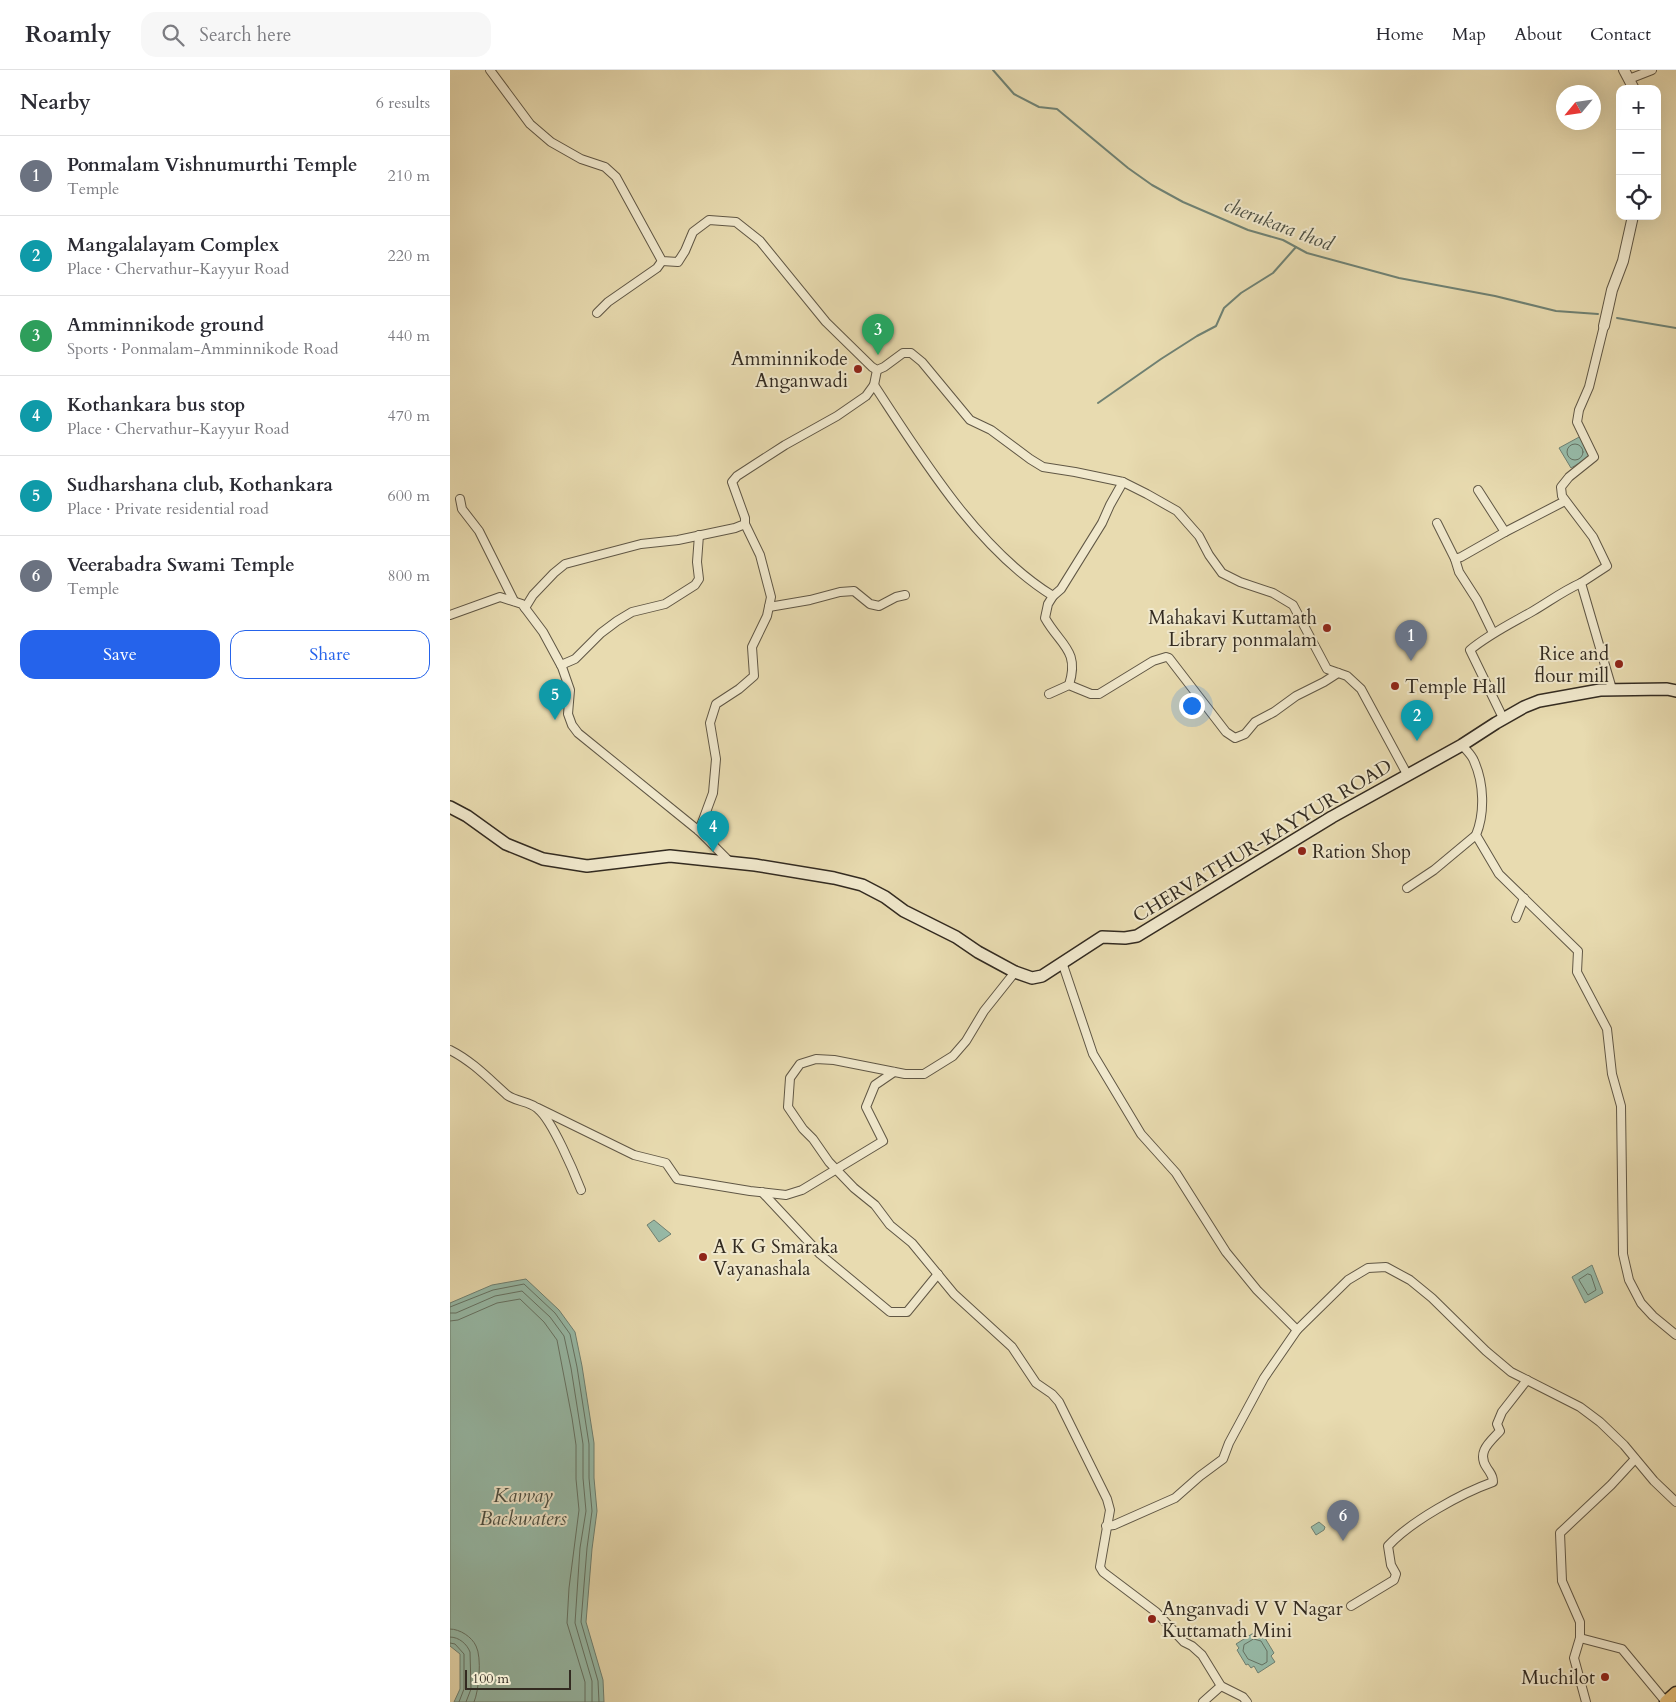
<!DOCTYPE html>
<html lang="en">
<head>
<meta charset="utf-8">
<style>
	body { margin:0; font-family:Cardo,serif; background:#f7f7f7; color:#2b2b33 }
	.controls { position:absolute; right:15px; top:15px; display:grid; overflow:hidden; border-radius:10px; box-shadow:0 5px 20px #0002 }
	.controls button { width:45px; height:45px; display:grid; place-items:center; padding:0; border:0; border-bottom:1px solid #e1e1e2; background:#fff; color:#2b2b33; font:25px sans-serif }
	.compass { position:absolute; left:1106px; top:15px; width:45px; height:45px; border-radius:50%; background:#fff; box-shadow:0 5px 20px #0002; rotate:241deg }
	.scale { position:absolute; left:15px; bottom:12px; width:106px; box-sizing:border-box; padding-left:5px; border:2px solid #332b21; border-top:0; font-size:14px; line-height:18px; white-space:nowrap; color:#332b21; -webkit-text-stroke:4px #f0e8cc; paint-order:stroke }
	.you { position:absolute; left:741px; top:635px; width:18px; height:18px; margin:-12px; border:4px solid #fff; border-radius:50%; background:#1a73e8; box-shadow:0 0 0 8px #1a73e833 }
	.badge { display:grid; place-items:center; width:32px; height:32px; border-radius:50%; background:#2563eb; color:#fff; font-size:16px; font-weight:700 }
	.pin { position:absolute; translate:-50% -41px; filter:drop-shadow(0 1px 2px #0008) }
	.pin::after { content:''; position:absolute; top:26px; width:18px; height:15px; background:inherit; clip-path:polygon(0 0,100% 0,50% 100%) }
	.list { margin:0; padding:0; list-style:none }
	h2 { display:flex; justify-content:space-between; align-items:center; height:65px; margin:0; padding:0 20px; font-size:21px }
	h2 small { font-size:16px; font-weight:400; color:#7c7c81 }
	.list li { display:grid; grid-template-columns:32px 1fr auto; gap:15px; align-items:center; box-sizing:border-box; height:80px; padding:0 20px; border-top:1px solid #e1e1e2 }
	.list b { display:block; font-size:19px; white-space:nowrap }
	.list p { margin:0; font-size:16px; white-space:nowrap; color:#7c7c81 }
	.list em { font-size:16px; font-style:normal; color:#7c7c81 }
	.actions { display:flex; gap:10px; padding:15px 20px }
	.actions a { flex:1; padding:11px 0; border:1px solid #2563eb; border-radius:15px; text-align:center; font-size:18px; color:#2563eb }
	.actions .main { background:#2563eb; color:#fff }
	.icon { flex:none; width:28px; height:28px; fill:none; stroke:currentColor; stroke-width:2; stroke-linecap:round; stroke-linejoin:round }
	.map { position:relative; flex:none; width:1226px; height:1632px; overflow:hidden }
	header { display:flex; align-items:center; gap:30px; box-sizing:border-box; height:70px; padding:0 25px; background:#fff; border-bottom:1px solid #e1e1e2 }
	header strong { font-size:24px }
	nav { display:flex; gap:28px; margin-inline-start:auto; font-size:18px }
	.search { width:350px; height:45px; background:#f7f7f7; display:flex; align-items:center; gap:12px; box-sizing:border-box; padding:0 18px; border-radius:15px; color:#7c7c81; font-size:19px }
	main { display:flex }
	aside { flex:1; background:#fff }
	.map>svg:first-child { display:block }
	.water { fill:#97bba9; stroke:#6f8173 }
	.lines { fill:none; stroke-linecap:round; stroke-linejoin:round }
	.shore { stroke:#657365; stroke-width:1 }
	.stream { stroke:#6f8173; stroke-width:2 }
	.minor-casing { stroke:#605745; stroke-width:10 }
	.tertiary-casing { stroke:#605745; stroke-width:12 }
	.secondary-casing { stroke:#332b21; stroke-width:14 }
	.trunk-casing { stroke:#332b21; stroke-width:15 }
	.minor { stroke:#f0e8cc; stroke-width:8 }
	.tertiary { stroke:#f0e8cc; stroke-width:10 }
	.secondary { stroke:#f0e8cc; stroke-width:11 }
	.trunk { stroke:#e4be78; stroke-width:12 }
	.poi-dot { fill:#8f2418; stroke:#f0e8cc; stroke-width:2 }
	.labels { text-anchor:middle; stroke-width:4; stroke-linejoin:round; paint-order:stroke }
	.poi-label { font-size:19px; fill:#332b21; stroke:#f0e8cc; text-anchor:end }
	.street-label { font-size:19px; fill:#332b21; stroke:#f0e8cc }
	.water-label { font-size:20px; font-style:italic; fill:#4c4f43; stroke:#f0e8cc }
</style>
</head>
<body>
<header>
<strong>Roamly</strong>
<div class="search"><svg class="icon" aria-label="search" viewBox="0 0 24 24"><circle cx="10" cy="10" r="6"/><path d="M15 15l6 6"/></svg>Search here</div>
<nav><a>Home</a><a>Map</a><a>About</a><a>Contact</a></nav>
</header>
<main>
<aside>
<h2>Nearby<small>6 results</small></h2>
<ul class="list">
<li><span class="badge" style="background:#6b7280">1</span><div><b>Ponmalam Vishnumurthi Temple</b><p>Temple</p></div><em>210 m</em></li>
<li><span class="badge" style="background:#0f9aa8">2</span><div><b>Mangalalayam Complex</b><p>Place · Chervathur-Kayyur Road</p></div><em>220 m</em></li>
<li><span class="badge" style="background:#2e9e5b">3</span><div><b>Amminnikode ground</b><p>Sports · Ponmalam-Amminnikode Road</p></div><em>440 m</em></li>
<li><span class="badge" style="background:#0f9aa8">4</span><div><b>Kothankara bus stop</b><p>Place · Chervathur-Kayyur Road</p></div><em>470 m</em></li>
<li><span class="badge" style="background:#0f9aa8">5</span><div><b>Sudharshana club, Kothankara</b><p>Place · Private residential road</p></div><em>600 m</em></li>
<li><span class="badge" style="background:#6b7280">6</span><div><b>Veerabadra Swami Temple</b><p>Temple</p></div><em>800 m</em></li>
</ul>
<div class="actions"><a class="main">Save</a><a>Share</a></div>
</aside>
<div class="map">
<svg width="1226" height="1632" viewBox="0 0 1226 1632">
	<rect width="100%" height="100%" fill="#e8dbb0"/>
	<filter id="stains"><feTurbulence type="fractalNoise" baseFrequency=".004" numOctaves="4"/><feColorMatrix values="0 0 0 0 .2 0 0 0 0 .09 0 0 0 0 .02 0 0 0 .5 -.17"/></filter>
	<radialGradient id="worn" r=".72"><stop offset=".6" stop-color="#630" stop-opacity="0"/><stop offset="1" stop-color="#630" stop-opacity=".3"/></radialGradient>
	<!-- water -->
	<g class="water">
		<polygon points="1131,366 1141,386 1121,398 1109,378"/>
		<polygon points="204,1150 221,1164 209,1172 197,1155"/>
		<polygon points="1142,1195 1153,1223 1135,1233 1122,1207"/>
		<polygon points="76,1209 109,1240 125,1262 132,1296 144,1373 144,1408 147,1441 142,1479 136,1552 153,1610 154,1632 4,1632 10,1619 10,1584 0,1576 0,1233 42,1215"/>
		<polygon points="869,1452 875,1457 874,1460 866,1465 861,1457"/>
		<polygon points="805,1562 808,1565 812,1563 824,1583 821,1586 825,1592 808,1603 804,1596 801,1598 798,1594 796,1595 787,1580 789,1578 786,1574"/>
	</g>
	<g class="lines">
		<!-- shore -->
		<g class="shore">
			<circle cx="1125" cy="382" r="8"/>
			<polygon points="1138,1204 1141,1205 1146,1220 1138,1225 1129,1210"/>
			<polyline points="0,1237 43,1220 74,1214 105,1243 120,1264 127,1297 139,1374 139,1408 142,1441 137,1478 131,1552 148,1611 149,1632"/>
			<polyline points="0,1243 6,1243 45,1226 72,1221 100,1247 114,1266 121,1298 133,1374 133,1408 136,1441 130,1478 125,1553 142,1611 142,1632"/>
			<polyline points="0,1251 8,1250 47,1233 70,1229 94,1252 107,1270 122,1348 126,1375 126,1409 129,1440 119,1518 117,1553 135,1612 135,1632"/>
			<path d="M 0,1559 C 10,1559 22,1567 26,1576 C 32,1587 29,1621 24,1632"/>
			<path d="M 0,1567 C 9,1567 17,1574 20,1582 L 21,1619 L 16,1632"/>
			<polygon points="804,1569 811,1571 817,1581 817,1592 812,1595 798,1589 793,1581 794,1575"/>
			<polyline points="0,1573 5,1574 14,1584 14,1619 9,1632"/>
		</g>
		<!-- stream -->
		<g class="stream">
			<polyline points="543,0 564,24 589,37 607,39 678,98 702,115 733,132 798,160 833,170 857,183 949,208 1045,226 1106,241 1148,244"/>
			<polyline points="1167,248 1226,258"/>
			<polyline points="648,333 711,289 747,266 766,256 774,238 791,223 823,203 846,177"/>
		</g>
		<!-- minor casing -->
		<g class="minor-casing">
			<g id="minor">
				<polyline points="40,0 80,54 101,72 131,89 155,97 166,107 212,191 228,192 235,181 243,162 259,150 286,152 310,171 376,252 422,297 427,300 434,297 453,283 461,283 472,292 520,350 541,360 580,389 593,397 625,402 673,412 697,424 727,441 749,466 759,485 772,503 790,512 823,523 843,535 877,599 897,606 911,619 957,704"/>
				<polyline points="1179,9 1202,0"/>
				<polyline points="147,243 158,232 207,198 212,191"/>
				<polyline points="1154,256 1139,317 1129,340 1127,352 1144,387 1119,407 1111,417 1112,426 1143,467 1157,496 1131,513 1162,619"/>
				<path d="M 424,315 C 472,388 527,479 603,526 L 611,519 L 652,453 L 660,435 L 673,412"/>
				<polyline points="1028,420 1055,462 1115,431"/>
				<polyline points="10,429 12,439 29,461 64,531"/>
				<polyline points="987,453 1005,489 1011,487 1055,462"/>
				<polyline points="1005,489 1009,502 1027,530 1043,563"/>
				<path d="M 603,526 L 598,534 L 595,548 C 610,575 630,580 619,615"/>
				<polyline points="319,537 360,530 390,522 404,521 420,534 429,536 446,527 455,525"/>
				<polyline points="75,538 83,525 104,503 115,494 191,474 228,470 285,458 295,454 295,448 282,412 287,406 335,375 387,346 416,326 424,315 427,300"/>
				<polyline points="0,545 50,527 72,534 93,562 112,597 120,620 118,644 122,655 128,663 249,761 280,792"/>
				<polyline points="111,595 125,589 151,563 167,551 182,542 215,534 245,515 249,509 247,492 249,465"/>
				<polyline points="599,624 619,615 641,624 649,624 703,591 716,587 719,588 776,662 785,668 795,664 805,652 824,642 846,626 874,612 888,603"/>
				<path d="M 1053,648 L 1020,580 C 1039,564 1062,553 1083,541 C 1100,531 1113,521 1131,513"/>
				<path d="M 1012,675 C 1016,680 1022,685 1024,691 C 1034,713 1035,743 1026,765 L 1049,804 L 1128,881 L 1127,902 L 1157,959 L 1162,1004 L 1171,1036 L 1173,1184 L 1179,1210 L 1191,1233 L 1203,1246 L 1226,1265"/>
				<polyline points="249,761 263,723 266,689 260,653 266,634 289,619 304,606 302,577 317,546 321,527 310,485 295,454"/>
				<polyline points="957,818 984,800 1026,765"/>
				<polyline points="1066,848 1074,828"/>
				<polyline points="612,892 643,984 691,1064 726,1103 776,1182 807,1220 847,1260"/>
				<polyline points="565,902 534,941 516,971 503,986 474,1004 455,1004 384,990 366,989 350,994 340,1008 338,1037 353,1059 363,1069 379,1092 404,1118 425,1135 440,1155 462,1173 504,1224 562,1277 586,1313 602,1324 609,1332 657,1429 660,1440 650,1497 653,1502 706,1542 734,1572 742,1576 752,1585 771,1616 793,1627 797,1632"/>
				<path d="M 0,980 C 22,991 39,1009 57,1025 C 66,1032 80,1031 88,1039 C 102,1050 124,1102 131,1120"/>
				<polyline points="88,1038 184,1085 216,1093 227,1109 300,1121 336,1125 352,1120 433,1071 416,1037 425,1015 444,1002"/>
				<polyline points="312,1122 370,1184 440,1242 457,1242 488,1204"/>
				<polyline points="656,1456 664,1455 725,1428 750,1406 773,1389 779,1373 814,1308 847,1260 898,1210 918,1198 936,1197 960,1210 982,1228 1036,1281 1061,1302 1130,1337 1150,1352 1174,1375 1204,1411 1226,1432"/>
				<path d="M 901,1536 L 944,1510 L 946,1504 L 941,1495 L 938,1476 C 961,1451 1012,1423 1043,1412 C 1043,1405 1040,1403 1037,1398 C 1026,1382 1040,1372 1050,1361 L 1047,1354 L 1052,1342 L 1077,1310"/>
				<polyline points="1130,1568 1172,1579 1216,1632"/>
				<polyline points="753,1632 771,1616"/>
				<polyline points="1136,1632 1124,1588 1130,1568 1130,1552 1112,1511 1110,1463 1161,1415 1185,1389"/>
			</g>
		</g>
		<!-- tertiary casing -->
		<g class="tertiary-casing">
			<g id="tertiary">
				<polyline points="1174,0 1184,19"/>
				<polyline points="1154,256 1162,220 1173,191 1183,146"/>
			</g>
		</g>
		<!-- secondary casing -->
		<g class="secondary-casing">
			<polyline id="secondary" points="0,737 17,746 56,774 93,789 137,796 220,786 305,795 384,808 412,815 435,827 454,841 506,867 528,882 565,902 582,908 592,906 652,867 675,868 687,866 882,747 1012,675 1046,653 1074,637 1089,631 1150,620 1217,619 1226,621"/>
		</g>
		<!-- trunk casing -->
		<g class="trunk-casing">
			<polyline id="trunk" points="1216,1632 1226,1623"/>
		</g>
		<!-- minor -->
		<use href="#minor" class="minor"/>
		<!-- tertiary -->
		<use href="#tertiary" class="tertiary"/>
		<!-- secondary -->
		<use href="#secondary" class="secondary"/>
		<!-- trunk -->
		<use href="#trunk" class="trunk"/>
	</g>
	<!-- markers -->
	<g class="poi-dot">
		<circle cx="408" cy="299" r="5"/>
		<circle cx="877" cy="558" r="5"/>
		<circle cx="1169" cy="594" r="5"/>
		<circle cx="945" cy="616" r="5"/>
		<circle cx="852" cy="781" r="5"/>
		<circle cx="253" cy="1187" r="5"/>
		<circle cx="702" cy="1549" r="5"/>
		<circle cx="1155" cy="1607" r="5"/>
	</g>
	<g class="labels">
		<!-- poi labels -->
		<g class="poi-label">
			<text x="398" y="295">Amminnikode<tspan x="398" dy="22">Anganwadi</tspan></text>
			<text x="867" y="554">Mahakavi Kuttamath<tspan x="867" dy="22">Library ponmalam</tspan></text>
			<text x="1159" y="590">Rice and<tspan x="1159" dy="22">flour mill</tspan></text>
			<text x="955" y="623" text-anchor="start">Temple Hall</text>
			<text x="862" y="788" text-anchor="start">Ration Shop</text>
			<text x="263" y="1183" text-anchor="start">A K G Smaraka<tspan x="263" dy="22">Vayanashala</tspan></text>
			<text x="712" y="1545" text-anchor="start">Anganvadi V V Nagar<tspan x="712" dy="22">Kuttamath Mini</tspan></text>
			<text x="1145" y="1614">Muchilot</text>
		</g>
		<!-- street labels -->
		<g class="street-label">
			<text transform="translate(812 770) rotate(-31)" y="7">CHERVATHUR-KAYYUR ROAD</text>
		</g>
		<!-- water labels -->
		<g class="water-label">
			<text transform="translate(829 154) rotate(21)" y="7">cherukara thod</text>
			<text x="73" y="1432">Kavvay<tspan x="73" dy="23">Backwaters</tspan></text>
		</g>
	</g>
	<rect width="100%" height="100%" filter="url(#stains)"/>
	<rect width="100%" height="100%" fill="url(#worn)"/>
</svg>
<div class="controls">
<button>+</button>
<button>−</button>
<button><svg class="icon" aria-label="locate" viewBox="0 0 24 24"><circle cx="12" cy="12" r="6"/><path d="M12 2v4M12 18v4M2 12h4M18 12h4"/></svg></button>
</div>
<svg class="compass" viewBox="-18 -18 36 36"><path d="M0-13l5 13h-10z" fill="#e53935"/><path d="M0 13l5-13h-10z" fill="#7c7c81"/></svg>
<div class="scale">100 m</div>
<div class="you"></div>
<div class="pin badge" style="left:961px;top:591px;background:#6b7280">1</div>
<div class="pin badge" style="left:967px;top:671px;background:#0f9aa8">2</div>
<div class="pin badge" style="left:428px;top:285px;background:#2e9e5b">3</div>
<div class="pin badge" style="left:263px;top:782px;background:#0f9aa8">4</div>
<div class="pin badge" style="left:105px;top:650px;background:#0f9aa8">5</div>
<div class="pin badge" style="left:893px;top:1471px;background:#6b7280">6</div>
</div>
</main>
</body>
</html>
